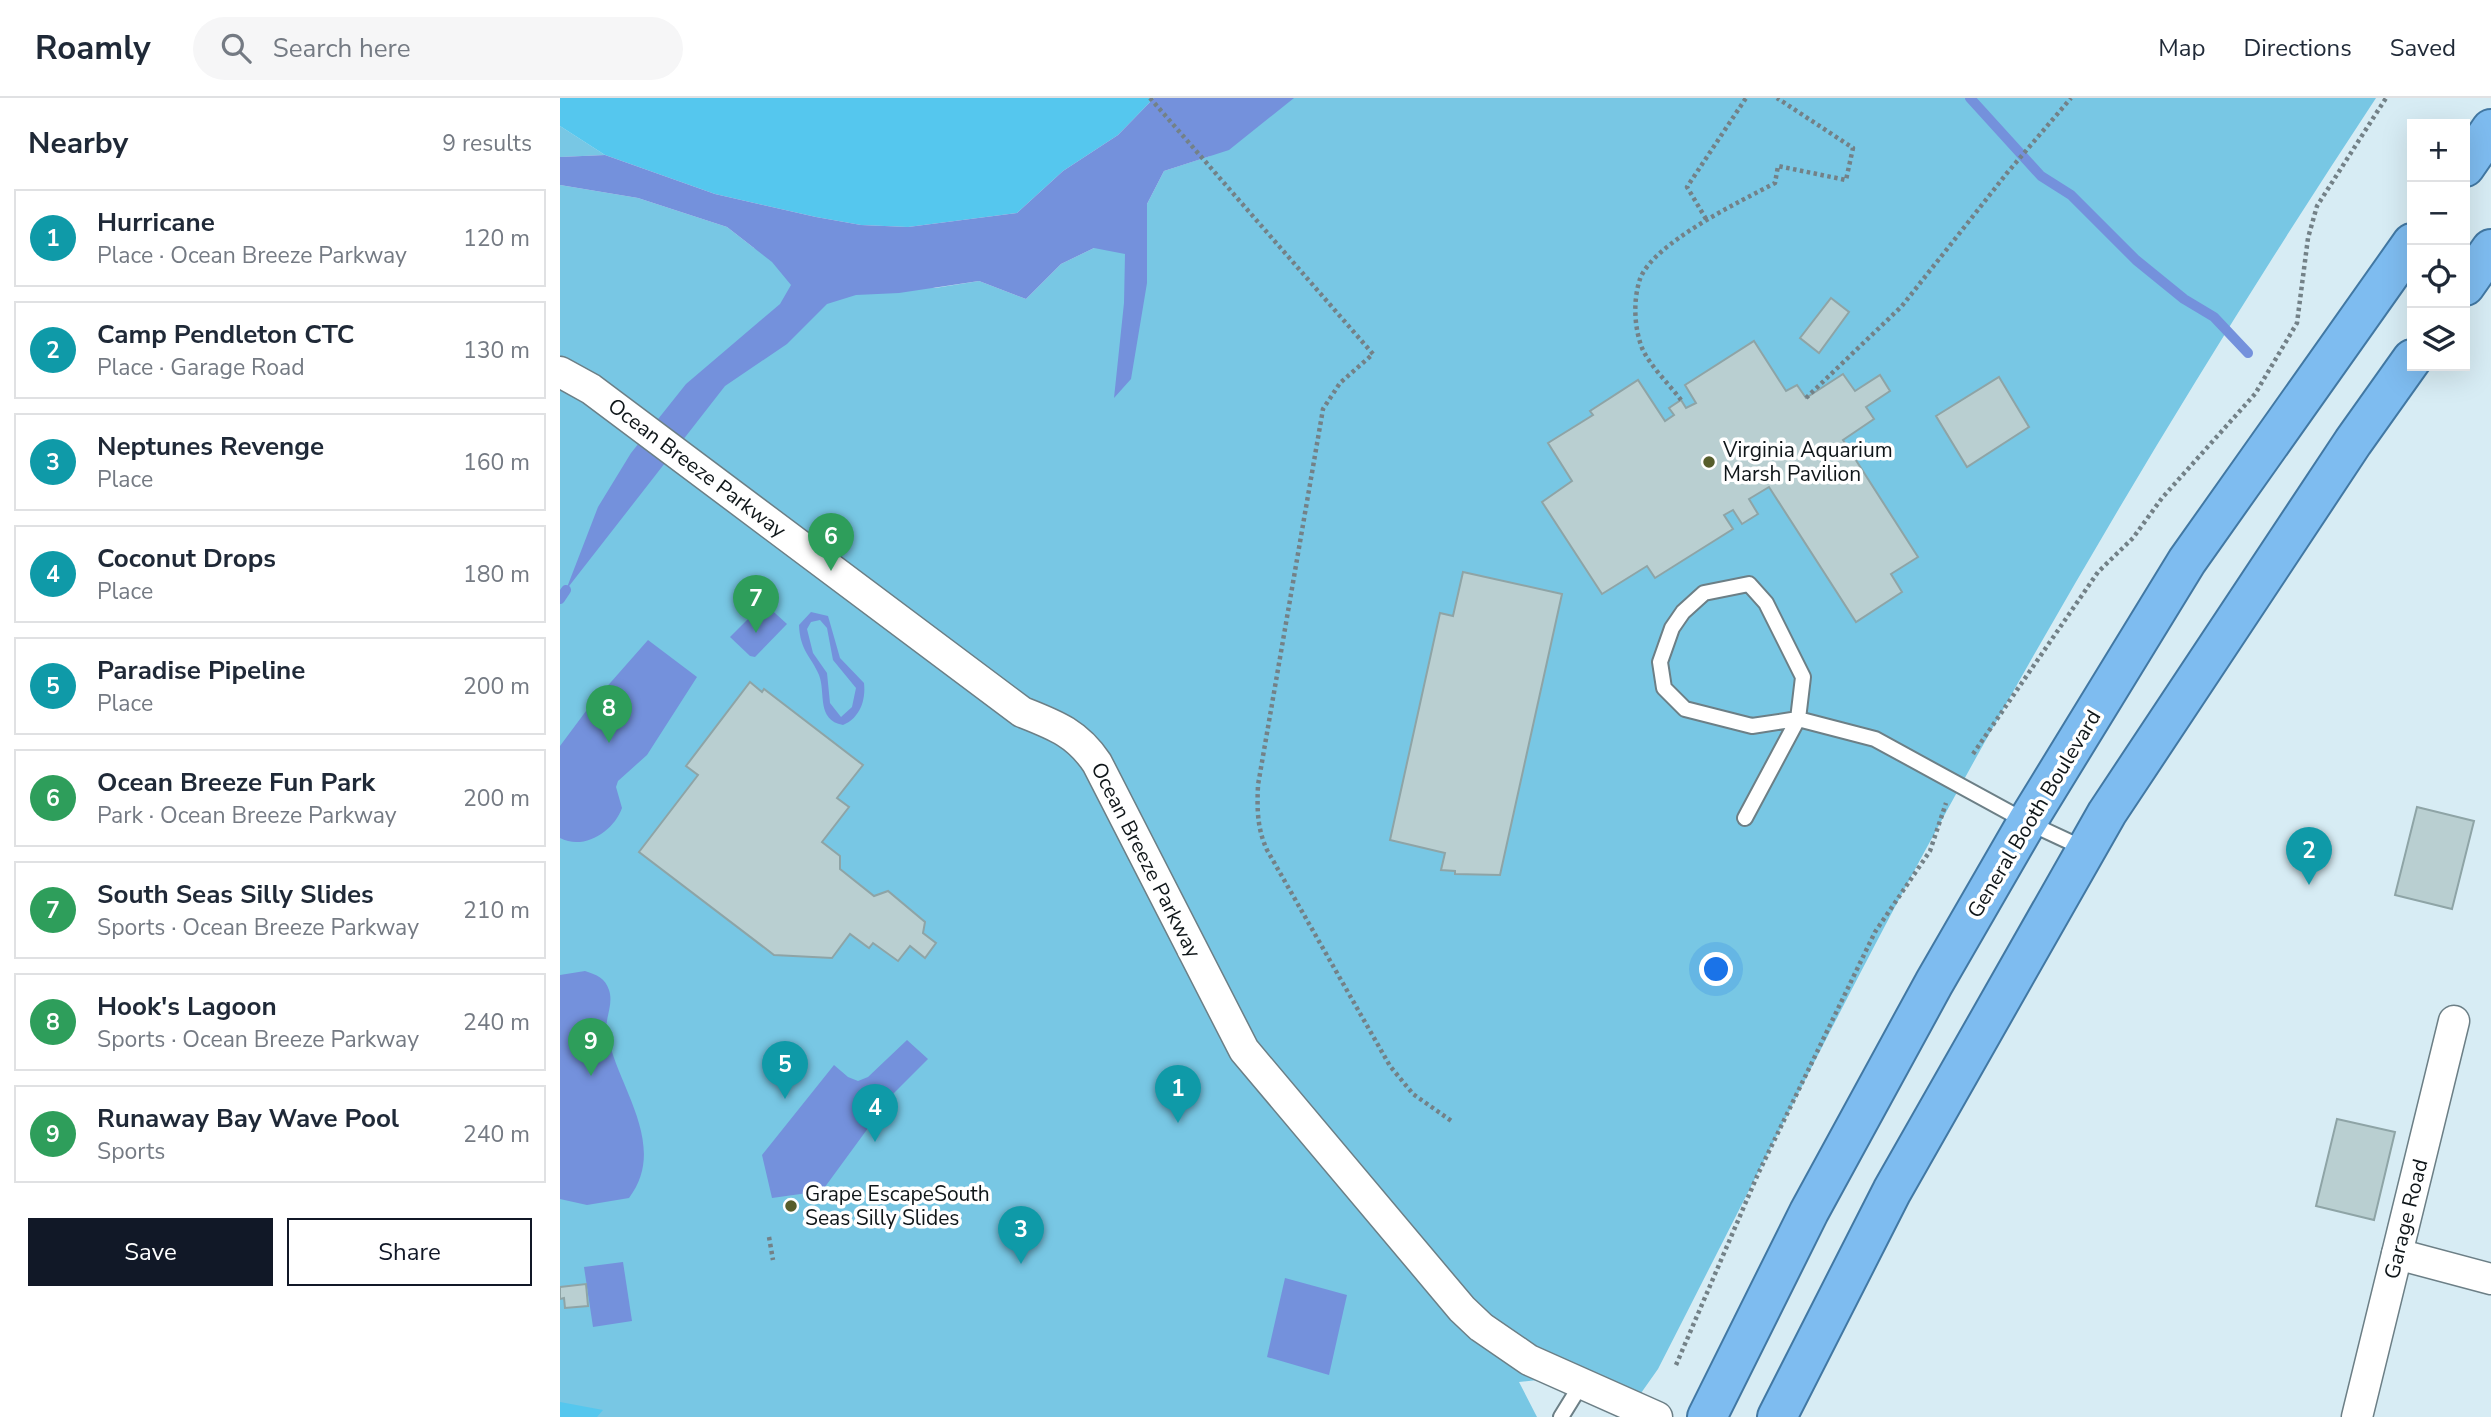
<!DOCTYPE html>
<html lang="en">
<head>
<meta charset="utf-8">
<style>
	body { margin:0; font-family:"Nunito Sans",sans-serif; background:#f6f6f7; color:#1f2937 }
	.controls { position:absolute; right:21px; top:21px; display:grid; overflow:hidden; border-radius:0px; box-shadow:0 7px 28px #0002 }
	.controls button { width:63px; height:63px; display:grid; place-items:center; padding:0; border:0; border-bottom:2px solid #e0e1e3; background:#fff; color:#1f2937; font:35px sans-serif }
	.you { position:absolute; left:1157px; top:872px; width:24px; height:24px; margin:-18px; border:5px solid #fff; border-radius:50%; background:#1a73e8; box-shadow:0 0 0 10px #1a73e833 }
	.badge { display:grid; place-items:center; width:46px; height:46px; border-radius:50%; background:#111827; color:#fff; font-size:23px; font-weight:700 }
	.pin { position:absolute; translate:-50% -58px; filter:drop-shadow(0 2px 4px #0008) }
	.pin::after { content:''; position:absolute; top:37px; width:24px; height:21px; background:inherit; clip-path:polygon(0 0,100% 0,50% 100%) }
	.list { margin:0; padding:0; list-style:none }
	h2 { display:flex; justify-content:space-between; align-items:center; height:91px; margin:0; padding:0 28px; font-size:30px }
	h2 small { font-size:23px; font-weight:400; color:#747a83 }
	.list li { display:grid; grid-template-columns:46px 1fr auto; gap:21px; align-items:center; box-sizing:border-box; height:98px; margin:0 14px 14px; padding:0 14px; border:2px solid #e0e1e3; border-radius:0px }
	.list b { display:block; font-size:26px; white-space:nowrap }
	.list p { margin:0; font-size:23px; white-space:nowrap; color:#747a83 }
	.list em { font-size:23px; font-style:normal; color:#747a83 }
	.actions { display:flex; gap:14px; padding:21px 28px }
	.actions a { flex:1; padding:16px 0; border:2px solid #111827; border-radius:0px; text-align:center; font-size:24px; color:#111827 }
	.actions .main { background:#111827; color:#fff }
	.icon { flex:none; width:38px; height:38px; fill:none; stroke:currentColor; stroke-width:2; stroke-linecap:round; stroke-linejoin:round }
	.map { position:relative; flex:none; width:1931px; height:1319px; overflow:hidden }
	header { display:flex; align-items:center; gap:42px; box-sizing:border-box; height:98px; padding:0 35px; background:#fff; border-bottom:2px solid #e0e1e3 }
	header strong { font-size:33px }
	nav { display:flex; gap:38px; margin-inline-start:auto; font-size:24px }
	.search { width:490px; height:63px; background:#f6f6f7; display:flex; align-items:center; gap:18px; box-sizing:border-box; padding:0 24px; border-radius:38px; color:#747a83; font-size:26px }
	main { display:flex }
	aside { flex:1; background:#fff }
	.map>svg:first-child { display:block }
	.green { fill:#78c7e4 }
	.forest { fill:#55c7ee }
	.water { fill:#7491dc; fill-rule:evenodd }
	.lines { fill:none; stroke-linecap:round; stroke-linejoin:round }
	.stream { stroke:#7491dc; stroke-width:10 }
	.building { fill:#b9cfd1; stroke:#8ea4a6; stroke-width:2 }
	.service-casing { stroke:#6c7f86; stroke-width:18 }
	.minor-casing { stroke:#6c7f86; stroke-width:33 }
	.trunk-casing { stroke:#4278a3; stroke-width:42 }
	.path { stroke:#738187; stroke-width:4.5; stroke-dasharray:3.5 3.5; stroke-linecap:butt }
	.service { stroke:#fff; stroke-width:14 }
	.minor { stroke:#fff; stroke-width:30 }
	.trunk { stroke:#7ebcf0; stroke-width:38 }
	.poi-dot { fill:#565d2b; stroke:#fff; stroke-width:2.5 }
	.labels { text-anchor:middle; stroke-width:7; stroke-linejoin:round; paint-order:stroke }
	.poi-label { font-size:21px; fill:#0f1619; stroke:#fff; text-anchor:start }
	.street-label { font-size:21px; fill:#0f1619; stroke:#fff }
</style>
</head>
<body>
<header>
<strong>Roamly</strong>
<div class="search"><svg class="icon" aria-label="search" viewBox="0 0 24 24"><circle cx="10" cy="10" r="6"/><path d="M15 15l6 6"/></svg>Search here</div>
<nav><a>Map</a><a>Directions</a><a>Saved</a></nav>
</header>
<main>
<aside>
<h2>Nearby<small>9 results</small></h2>
<ul class="list">
<li><span class="badge" style="background:#0f9aa8">1</span><div><b>Hurricane</b><p>Place · Ocean Breeze Parkway</p></div><em>120 m</em></li>
<li><span class="badge" style="background:#0f9aa8">2</span><div><b>Camp Pendleton CTC</b><p>Place · Garage Road</p></div><em>130 m</em></li>
<li><span class="badge" style="background:#0f9aa8">3</span><div><b>Neptunes Revenge</b><p>Place</p></div><em>160 m</em></li>
<li><span class="badge" style="background:#0f9aa8">4</span><div><b>Coconut Drops</b><p>Place</p></div><em>180 m</em></li>
<li><span class="badge" style="background:#0f9aa8">5</span><div><b>Paradise Pipeline</b><p>Place</p></div><em>200 m</em></li>
<li><span class="badge" style="background:#2e9e5b">6</span><div><b>Ocean Breeze Fun Park</b><p>Park · Ocean Breeze Parkway</p></div><em>200 m</em></li>
<li><span class="badge" style="background:#2e9e5b">7</span><div><b>South Seas Silly Slides</b><p>Sports · Ocean Breeze Parkway</p></div><em>210 m</em></li>
<li><span class="badge" style="background:#2e9e5b">8</span><div><b>Hook's Lagoon</b><p>Sports · Ocean Breeze Parkway</p></div><em>240 m</em></li>
<li><span class="badge" style="background:#2e9e5b">9</span><div><b>Runaway Bay Wave Pool</b><p>Sports</p></div><em>240 m</em></li>
</ul>
<div class="actions"><a class="main">Save</a><a>Share</a></div>
</aside>
<div class="map">
<svg width="1931" height="1319" viewBox="0 0 1931 1319">
	<rect width="100%" height="100%" fill="#d7ecf4"/>
	<!-- green -->
	<g class="green">
		<path d="M 716,0 L 1816,0 C 1653,247 1501,501 1360,762 C 1270,930 1185,1101 1098,1271 L 1074,1305 L 1005,1279 L 959,1284 L 977,1319 L 19,1319 L 0,1315 L 0,87 L 78,100 L 167,129 L 194,150 L 375,190 L 419,183 L 466,201 L 501,166 L 534,150 L 587,106 L 604,73 L 650,58 Z"/>
		<polygon points="0,28 45,57 0,59"/>
	</g>
	<!-- forest -->
	<g class="forest">
		<polygon points="0,0 594,0 558,37 503,73 457,115 348,129 301,127 256,119 155,96 45,57 0,28"/>
		<polygon points="0,1304 43,1312 37,1319 0,1319"/>
	</g>
	<!-- water -->
	<g class="water">
		<polygon points="594,0 734,0 669,52 604,73 587,106 587,185 571,281 554,300 564,205 565,156 534,150 501,166 466,201 419,183 339,195 296,197 267,206 227,246 165,288 6,492 38,409 71,355 126,286 220,206 231,187 212,164 167,129 78,100 0,87 0,59 45,57 155,96 256,119 301,127 348,129 457,115 503,73 558,37"/>
		<polygon points="204,505 227,526 195,559 190,558 170,539"/>
		<path d="M 251,514 L 268,518 L 280,560 L 304,585 C 306,602 300,620 283,627 C 256,622 266,595 259,577 C 251,558 240,553 239,527 ZM 260,522 L 267,530 L 273,562 L 296,590 L 292,609 L 281,619 L 270,605 L 267,575 L 253,555 L 247,531 L 251,524 Z"/>
		<path d="M 88,542 L 137,579 L 87,657 L 58,683 L 56,689 L 62,710 C 54,733 24,753 0,740 L 0,648 L 29,609 Z"/>
		<path d="M 25,873 C 37,877 45,880 49,892 C 54,907 44,921 47,935 C 57,989 109,1047 69,1100 L 27,1107 L 0,1101 L 0,877 Z"/>
		<polygon points="347,942 368,961 333,996 262,1093 212,1100 202,1057 274,967 288,979 298,983 308,979"/>
		<polygon points="63,1164 72,1223 33,1229 24,1169"/>
		<polygon points="725,1180 787,1197 769,1277 707,1259"/>
	</g>
	<g class="lines">
		<!-- stream -->
		<g class="stream">
			<polyline points="1410,0 1481,78 1511,97 1576,162 1624,201 1654,219 1688,255"/>
			<polyline points="0,501 6,492"/>
		</g>
	</g>
	<!-- building -->
	<g class="building">
		<polygon points="1271,200 1289,214 1259,255 1240,240"/>
		<polygon points="1194,243 1226,293 1237,287 1246,300 1283,276 1295,293 1320,277 1330,293 1306,309 1314,321 1283,342 1358,459 1331,476 1342,494 1296,524 1209,389 1189,401 1198,416 1182,426 1173,412 1164,417 1173,431 1095,480 1087,468 1042,496 982,404 1012,383 988,345 1033,317 1030,313 1078,282 1105,323 1114,317 1109,310 1121,302 1126,310 1136,305 1125,287"/>
		<polygon points="1439,279 1469,329 1407,369 1376,318"/>
		<polygon points="903,474 1002,496 940,777 895,776 895,773 881,772 885,755 830,742 880,515 893,518"/>
		<polygon points="190,584 202,594 204,591 303,667 277,700 289,709 262,744 280,758 280,771 314,798 328,793 365,824 363,835 376,845 365,860 350,848 338,863 313,845 309,850 290,836 272,860 214,857 79,754 138,677 126,668"/>
		<polygon points="1857,709 1914,723 1892,811 1835,797"/>
		<polygon points="1777,1021 1835,1034 1814,1122 1756,1108"/>
		<polygon points="26,1186 28,1208 5,1210 4,1200 0,1201 0,1189"/>
	</g>
	<g class="lines">
		<!-- service casing -->
		<g class="service-casing">
			<g id="service">
				<polyline points="1185,720 1238,621 1243,579 1206,505 1189,486 1144,495 1123,514 1112,530 1100,564 1104,590 1125,611 1192,628 1238,621 1315,641 1467,724 1525,751"/>
				<polyline points="1001,1319 1022,1285"/>
			</g>
		</g>
		<!-- minor casing -->
		<g class="minor-casing">
			<g id="minor">
				<path d="M 0,274 L 31,291 L 462,614 C 495,627 517,635 537,665 L 684,952 L 902,1211 L 921,1229 L 969,1262 L 1097,1319"/>
				<polyline points="1837,1156 1931,1181"/>
				<polyline points="1797,1319 1894,923"/>
			</g>
		</g>
		<!-- trunk casing -->
		<g class="trunk-casing">
			<g id="trunk">
				<polyline points="1905,69 1931,31"/>
				<polyline points="1905,188 1931,151"/>
				<polyline points="1147,1319 1249,1114 1374,885 1467,724 1627,463 1852,145"/>
				<polyline points="1217,1319 1332,1093 1547,715 1793,344 1852,261"/>
			</g>
		</g>
		<!-- path -->
		<g class="path">
			<path d="M 590,0 L 813,256 L 780,285 L 763,311 L 698,687 C 697,711 697,730 707,752 L 830,968 L 853,996 L 893,1024"/>
			<polyline points="1146,121 1127,89 1186,0"/>
			<polyline points="1246,300 1342,208 1447,75 1511,0"/>
			<path d="M 1121,302 C 1109,286 1090,268 1082,250 C 1074,229 1073,202 1080,181 C 1093,145 1181,103 1215,85 L 1218,68 L 1286,82 L 1293,50 L 1217,0"/>
			<polyline points="1413,656 1538,474 1573,440 1602,400 1695,296 1737,225 1748,140 1757,108 1826,0"/>
			<polyline points="209,1139 213,1162"/>
			<polyline points="1116,1267 1198,1076 1315,834 1370,753 1386,705"/>
		</g>
		<!-- service -->
		<use href="#service" class="service"/>
		<!-- minor -->
		<use href="#minor" class="minor"/>
		<!-- trunk -->
		<use href="#trunk" class="trunk"/>
	</g>
	<!-- markers -->
	<g class="poi-dot">
		<circle cx="1149" cy="364" r="7"/>
		<circle cx="231" cy="1108" r="7"/>
	</g>
	<g class="labels">
		<!-- poi labels -->
		<g class="poi-label">
			<text x="1163" y="359">Virginia Aquarium<tspan x="1163" dy="24">Marsh Pavilion</tspan></text>
			<text x="245" y="1103">Grape EscapeSouth<tspan x="245" dy="24">Seas Silly Slides</tspan></text>
		</g>
		<!-- street labels -->
		<g class="street-label">
			<text transform="translate(137 370) rotate(37)" y="7">Ocean Breeze Parkway</text>
			<text transform="translate(1474 716) rotate(-59)" y="7">General Booth Boulevard</text>
			<text transform="translate(586 762) rotate(63)" y="7">Ocean Breeze Parkway</text>
			<text transform="translate(1846 1121) rotate(-76)" y="7">Garage Road</text>
		</g>
	</g>
</svg>
<div class="controls">
<button>+</button>
<button>−</button>
<button><svg class="icon" aria-label="locate" viewBox="0 0 24 24"><circle cx="12" cy="12" r="6"/><path d="M12 2v4M12 18v4M2 12h4M18 12h4"/></svg></button>
<button><svg class="icon" aria-label="layers" viewBox="0 0 24 24"><path d="M12 4l9 5-9 5-9-5zM3 14l9 5 9-5"/></svg></button>
</div>
<div class="you"></div>
<div class="pin badge" style="left:618px;top:1025px;background:#0f9aa8">1</div>
<div class="pin badge" style="left:1749px;top:787px;background:#0f9aa8">2</div>
<div class="pin badge" style="left:461px;top:1166px;background:#0f9aa8">3</div>
<div class="pin badge" style="left:315px;top:1044px;background:#0f9aa8">4</div>
<div class="pin badge" style="left:225px;top:1001px;background:#0f9aa8">5</div>
<div class="pin badge" style="left:271px;top:473px;background:#2e9e5b">6</div>
<div class="pin badge" style="left:196px;top:535px;background:#2e9e5b">7</div>
<div class="pin badge" style="left:49px;top:645px;background:#2e9e5b">8</div>
<div class="pin badge" style="left:31px;top:978px;background:#2e9e5b">9</div>
</div>
</main>
</body>
</html>
